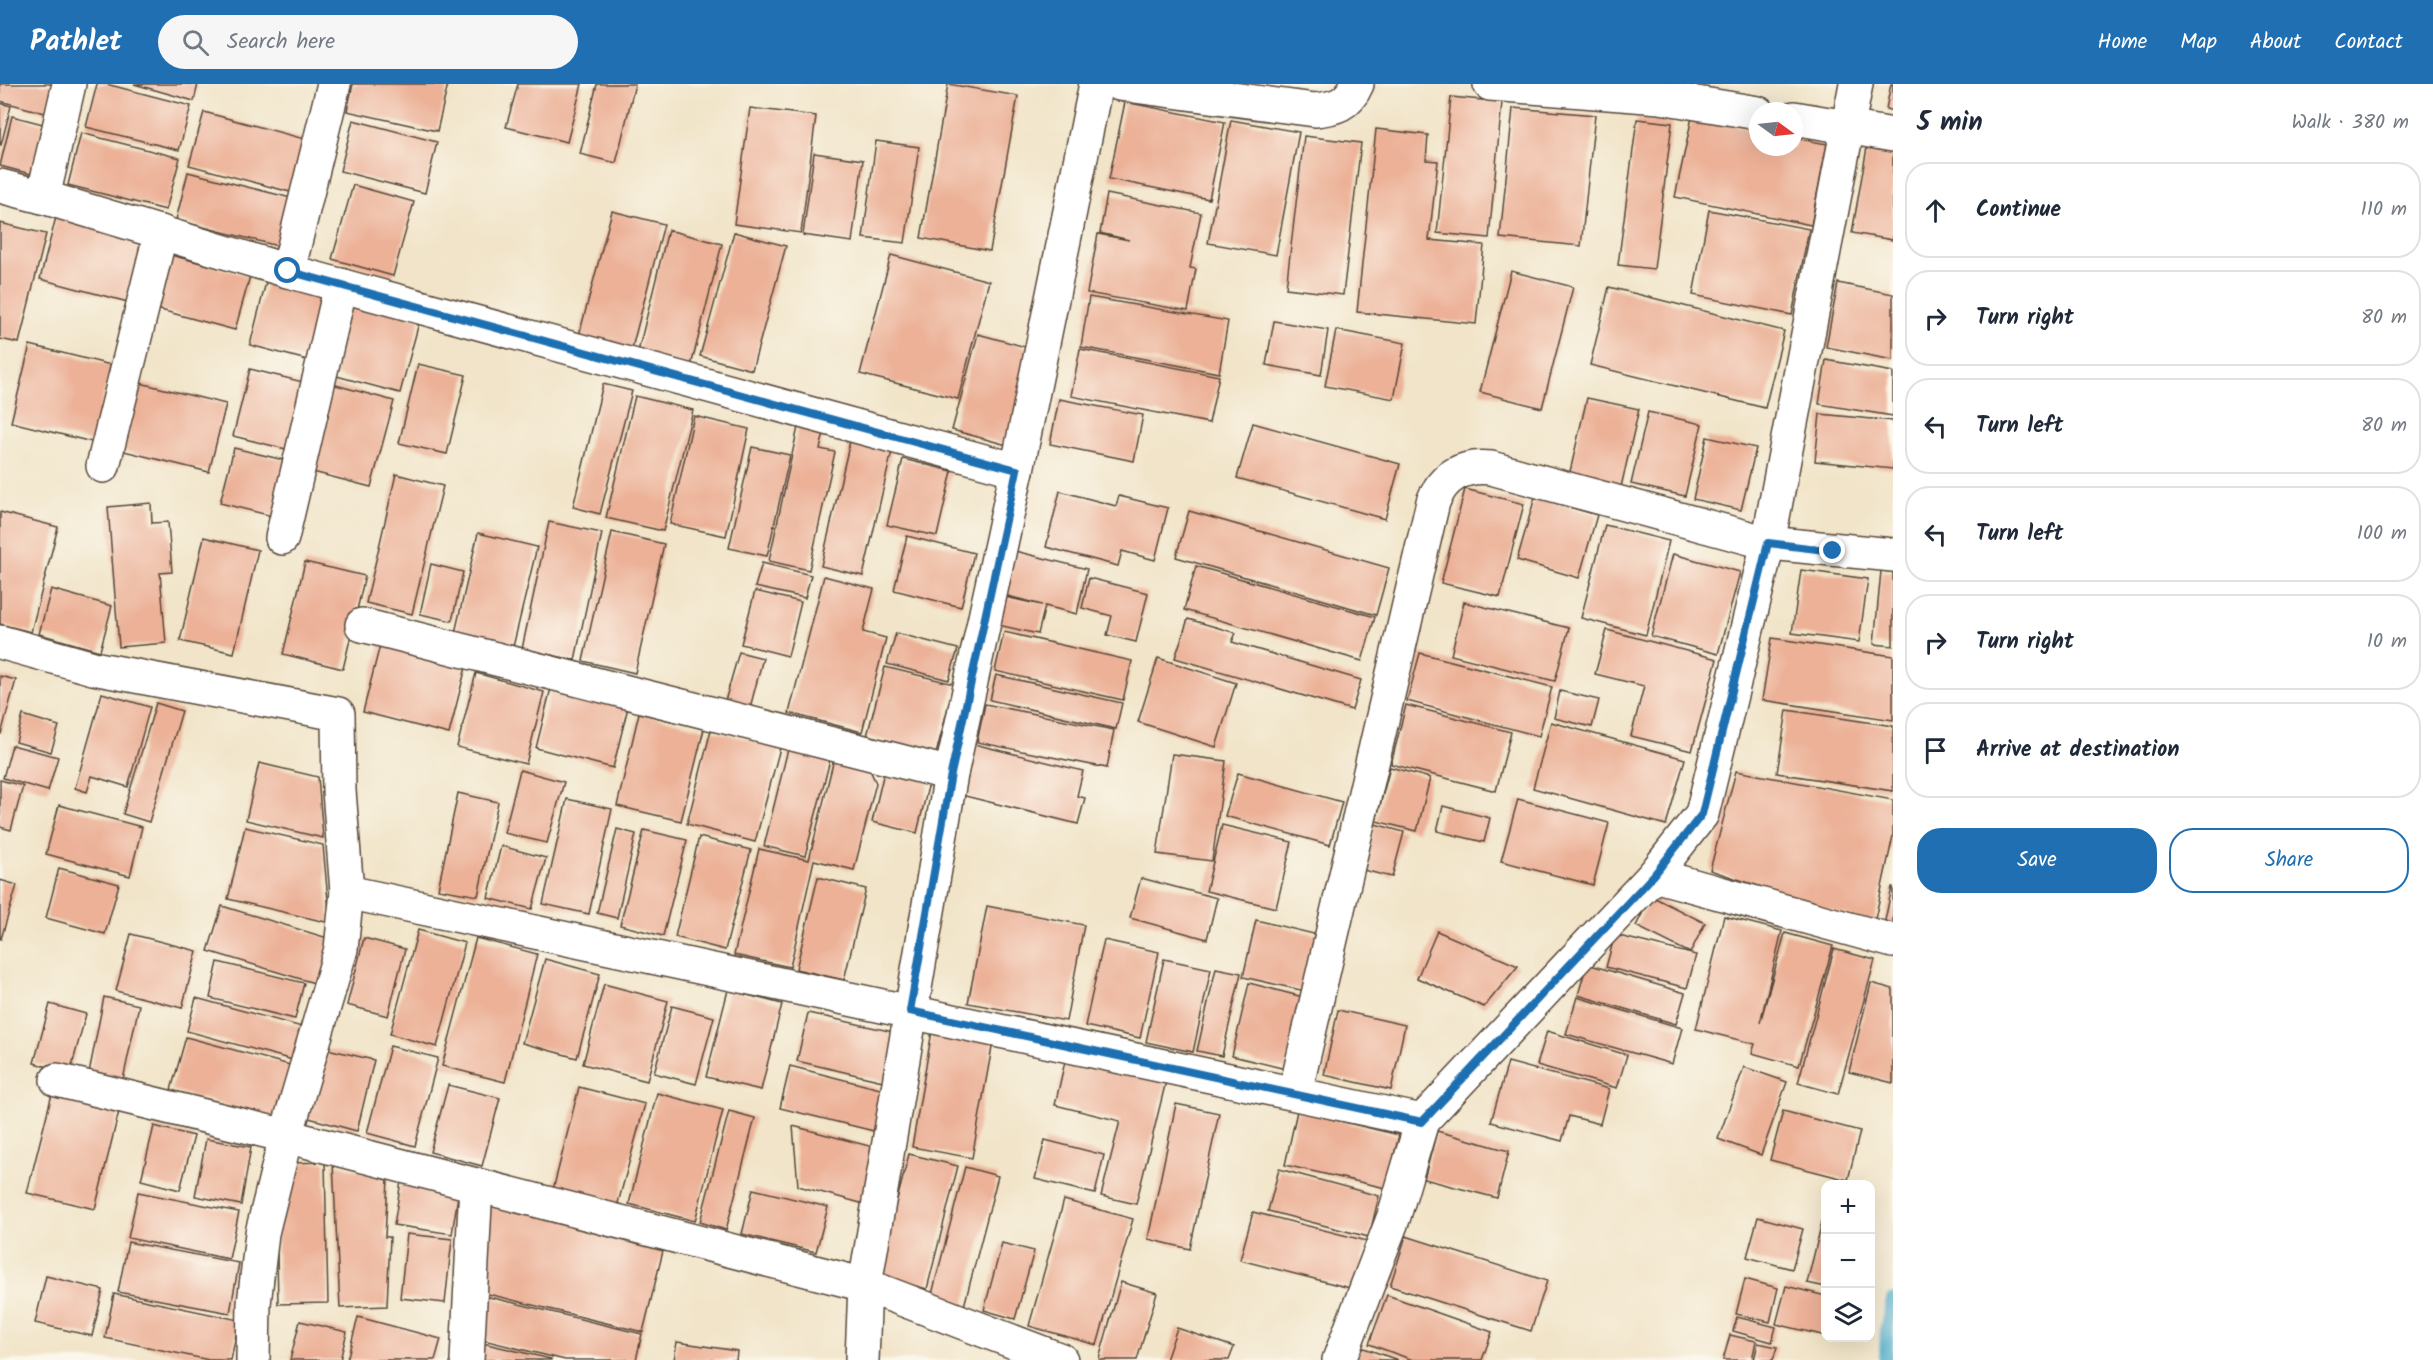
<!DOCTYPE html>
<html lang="en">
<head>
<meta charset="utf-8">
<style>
	body { margin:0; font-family:Kalam,sans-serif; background:#f6f6f7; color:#1f2937 }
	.controls { position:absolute; right:18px; bottom:18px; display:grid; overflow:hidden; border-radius:12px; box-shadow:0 6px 24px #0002 }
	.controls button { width:54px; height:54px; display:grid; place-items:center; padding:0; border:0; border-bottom:2px solid #e0e1e3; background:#fff; color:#1f2937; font:30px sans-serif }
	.compass { position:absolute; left:1749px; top:18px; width:54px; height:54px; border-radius:50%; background:#fff; box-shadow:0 6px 24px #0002; rotate:105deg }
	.stop { position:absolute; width:18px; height:18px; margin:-14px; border:4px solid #1f6fb2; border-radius:50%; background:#fff }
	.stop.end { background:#1f6fb2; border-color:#fff; box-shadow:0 2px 6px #0008 }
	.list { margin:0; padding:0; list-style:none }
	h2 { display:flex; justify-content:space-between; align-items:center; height:78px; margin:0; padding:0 24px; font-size:26px }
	h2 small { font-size:20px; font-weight:400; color:#747a83 }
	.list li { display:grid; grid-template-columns:39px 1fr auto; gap:18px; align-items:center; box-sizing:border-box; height:96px; margin:0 12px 12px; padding:0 12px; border:2px solid #e0e1e3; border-radius:24px }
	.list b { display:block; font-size:22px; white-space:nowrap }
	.list em { font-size:20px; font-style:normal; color:#747a83 }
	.actions { display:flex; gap:12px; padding:18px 24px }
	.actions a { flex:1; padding:14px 0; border:2px solid #1f6fb2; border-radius:24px; text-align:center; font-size:21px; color:#1f6fb2 }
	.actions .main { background:#1f6fb2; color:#fff }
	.icon { flex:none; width:33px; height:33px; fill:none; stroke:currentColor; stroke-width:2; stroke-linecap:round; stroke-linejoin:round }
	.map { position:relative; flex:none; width:1893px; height:1276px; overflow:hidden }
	header { display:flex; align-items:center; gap:36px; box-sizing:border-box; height:84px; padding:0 30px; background:#1f6fb2; color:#fff }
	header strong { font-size:28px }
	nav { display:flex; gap:33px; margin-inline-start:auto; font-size:21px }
	.search { width:420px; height:54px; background:#f6f6f7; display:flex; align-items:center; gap:15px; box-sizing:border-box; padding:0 21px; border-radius:33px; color:#747a83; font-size:22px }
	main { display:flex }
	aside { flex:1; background:#fff }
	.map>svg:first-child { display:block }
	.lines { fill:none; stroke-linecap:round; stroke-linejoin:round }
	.stream { stroke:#4cabca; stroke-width:14 }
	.building { fill:#ecb197 }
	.street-casing { stroke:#564638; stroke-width:36 }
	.street { stroke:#fff; stroke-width:33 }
	.route { stroke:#1f6fb2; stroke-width:8 }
</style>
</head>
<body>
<header>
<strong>Pathlet</strong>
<div class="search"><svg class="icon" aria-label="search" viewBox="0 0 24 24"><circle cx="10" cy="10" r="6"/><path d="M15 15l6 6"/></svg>Search here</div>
<nav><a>Home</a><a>Map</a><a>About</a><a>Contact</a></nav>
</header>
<main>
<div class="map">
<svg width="1893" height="1276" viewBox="0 0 1893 1276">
	<rect width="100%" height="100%" fill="#fbf7ec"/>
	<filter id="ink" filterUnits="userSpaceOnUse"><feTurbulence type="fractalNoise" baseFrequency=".0167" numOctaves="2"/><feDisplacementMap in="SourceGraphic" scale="12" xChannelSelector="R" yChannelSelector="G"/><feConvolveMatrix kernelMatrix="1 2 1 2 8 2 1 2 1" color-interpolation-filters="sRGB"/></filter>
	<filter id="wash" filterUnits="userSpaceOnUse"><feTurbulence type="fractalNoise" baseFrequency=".008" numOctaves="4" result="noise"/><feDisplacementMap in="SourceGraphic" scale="24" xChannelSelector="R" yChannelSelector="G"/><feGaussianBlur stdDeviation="1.35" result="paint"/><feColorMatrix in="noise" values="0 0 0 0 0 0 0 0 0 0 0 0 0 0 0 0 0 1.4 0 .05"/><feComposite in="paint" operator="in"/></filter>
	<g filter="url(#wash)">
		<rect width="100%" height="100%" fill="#f1e4c8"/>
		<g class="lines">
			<!-- stream -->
			<polyline class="stream" points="1886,1276 1887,1241 1893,1216"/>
		</g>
		<g id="blocks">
			<!-- building -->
			<g class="building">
				<polygon points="0,0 53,0 45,29 0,17"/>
				<polygon points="97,0 106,0 191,22 179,66 86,43"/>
				<polygon points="134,0 198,0 194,17"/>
				<polygon points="353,0 448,0 437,47 347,27"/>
				<polygon points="518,0 582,0 567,58 506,43"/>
				<polygon points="597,0 635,0 616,79 580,70"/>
				<polygon points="948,0 1018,12 990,167 921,154"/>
				<polygon points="1891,0 1893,0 1893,27 1886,25"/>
				<polygon points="1451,13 1502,18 1489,154 1437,149"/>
				<polygon points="1125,18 1225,38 1209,115 1109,95"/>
				<polygon points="0,19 11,22 1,61 0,61"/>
				<polygon points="750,24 816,32 801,149 734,140"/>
				<polygon points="1513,24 1595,31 1581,162 1500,154"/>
				<polygon points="204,28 308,56 294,109 189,81"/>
				<polygon points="12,32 43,40 31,90 0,82"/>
				<polygon points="1692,33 1758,46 1758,63 1794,63 1794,54 1827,60 1811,141 1675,113"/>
				<polygon points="1637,35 1672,39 1654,185 1618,181"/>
				<polygon points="353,36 437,58 425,109 340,87"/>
				<polygon points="1231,36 1299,48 1276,171 1208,159"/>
				<polygon points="1376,45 1428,51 1426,76 1438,77 1429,156 1484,161 1476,240 1357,228"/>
				<polygon points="81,49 180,74 166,126 68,101"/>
				<polygon points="1304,52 1361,59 1343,211 1286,204"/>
				<polygon points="876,57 919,63 905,159 863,154"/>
				<polygon points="1867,63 1893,67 1893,156 1852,149"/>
				<polygon points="814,69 863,76 852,158 803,151"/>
				<polygon points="188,88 291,114 278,162 176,136"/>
				<polygon points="353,101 414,118 393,192 332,175"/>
				<polygon points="1107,110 1201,129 1190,184 1196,185 1188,227 1087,209 1098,150 1129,156 1100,149"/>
				<polygon points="1709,126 1809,145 1792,231 1693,211"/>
				<polygon points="612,127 664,140 631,268 578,255"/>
				<polygon points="56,133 145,156 128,218 40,195"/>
				<polygon points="0,139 46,150 19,259 0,255"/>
				<polygon points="668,146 722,160 691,282 638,268"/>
				<polygon points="734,148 786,162 752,286 700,272"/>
				<polygon points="167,170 250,192 235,246 153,224"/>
				<polygon points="891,171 989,197 958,315 860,290"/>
				<polygon points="1511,187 1573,203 1542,324 1480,308"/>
				<polygon points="266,198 327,214 311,277 250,261"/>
				<polygon points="1838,199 1893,210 1893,276 1826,263"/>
				<polygon points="1609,203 1784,247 1765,324 1590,281"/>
				<polygon points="1089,213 1228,237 1219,289 1081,263"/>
				<polygon points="348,217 420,235 400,309 329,290"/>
				<polygon points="1274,237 1328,246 1321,291 1266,281"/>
				<polygon points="1336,246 1405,259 1394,315 1325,302"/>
				<polygon points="978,250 1033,265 1007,361 952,346"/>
				<polygon points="30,261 111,281 92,358 11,338"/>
				<polygon points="1080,265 1219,292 1209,339 1071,312"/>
				<polygon points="1826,276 1893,288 1893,332 1819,320"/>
				<polygon points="418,280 466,291 447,370 399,359"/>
				<polygon points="250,285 307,299 290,366 233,352"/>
				<polygon points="140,299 226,320 209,388 124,367"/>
				<polygon points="332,300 394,317 371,403 309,387"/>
				<polygon points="603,300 632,307 600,430 573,423"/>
				<polygon points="635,312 693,326 663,447 606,434"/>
				<polygon points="1587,314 1639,325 1621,403 1569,392"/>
				<polygon points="1059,315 1143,331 1134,377 1050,360"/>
				<polygon points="1648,328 1702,340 1685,412 1631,400"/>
				<polygon points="1820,330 1893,337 1893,385 1815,377"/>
				<polygon points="694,332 749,345 726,452 670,440"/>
				<polygon points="1253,339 1400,380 1385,435 1237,394"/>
				<polygon points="798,343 824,349 820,365 835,368 809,486 769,477"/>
				<polygon points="1707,353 1756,364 1741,426 1693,415"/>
				<polygon points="850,357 892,367 863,492 821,482"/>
				<polygon points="752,363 790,371 767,472 729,464"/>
				<polygon points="234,364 292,378 284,435 220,419"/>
				<polygon points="903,375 952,387 937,452 887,441"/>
				<polygon points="396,390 443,402 412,530 366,519"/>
				<polygon points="1465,405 1524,420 1500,513 1441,499"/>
				<polygon points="1060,407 1116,422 1119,412 1168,424 1155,476 1122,467 1118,482 1046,463"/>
				<polygon points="1535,413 1597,431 1579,494 1517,476"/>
				<polygon points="151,419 152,439 168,438 172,488 160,489 166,559 119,563 108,423"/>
				<polygon points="1189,427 1389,484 1376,531 1176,473"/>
				<polygon points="0,428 58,443 31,548 0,540"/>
				<polygon points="549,438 602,449 575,576 522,565"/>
				<polygon points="1605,441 1669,457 1646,551 1581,534"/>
				<polygon points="612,448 664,460 635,589 583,577"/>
				<polygon points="478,449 537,463 513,563 455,549"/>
				<polygon points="907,452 974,469 961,523 894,506"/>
				<polygon points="204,453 258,466 234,569 180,557"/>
				<polygon points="1015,467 1087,485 1077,530 1045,522 1038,550 998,541 1005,513 1042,521 1004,511"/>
				<polygon points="1673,470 1740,488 1718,570 1651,552"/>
				<polygon points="305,478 365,492 343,585 283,570"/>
				<polygon points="762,479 811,491 805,514 755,503"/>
				<polygon points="431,480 463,488 452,537 420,530"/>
				<polygon points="1196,482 1375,533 1362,577 1184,526"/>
				<polygon points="1801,486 1868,495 1859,558 1792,549"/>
				<polygon points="1881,487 1893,488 1893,562 1874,560"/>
				<polygon points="824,492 874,505 863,548 886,554 862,648 789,629"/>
				<polygon points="1089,494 1148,509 1136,558 1107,551 1112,532 1082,524"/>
				<polygon points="51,505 112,522 100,567 39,550"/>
				<polygon points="755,507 801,518 788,572 741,560"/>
				<polygon points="1464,518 1569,544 1555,597 1451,571"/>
				<polygon points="1188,535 1236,549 1232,558 1361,596 1352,626 1175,574"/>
				<polygon points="1607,546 1717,575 1692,667 1631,652 1644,602 1595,590"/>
				<polygon points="1004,548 1132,577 1123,616 995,587"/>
				<polygon points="896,549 958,565 949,596 887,580"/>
				<polygon points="1772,554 1893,572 1893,636 1762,616"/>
				<polygon points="381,557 467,579 449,650 363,628"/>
				<polygon points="739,568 763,574 750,624 725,617"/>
				<polygon points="1420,569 1552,603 1539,652 1407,617"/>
				<polygon points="1158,574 1236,599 1216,663 1138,638"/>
				<polygon points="885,583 954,600 936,670 867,652"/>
				<polygon points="476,589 544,608 526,680 457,663"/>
				<polygon points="996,591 1122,619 1116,645 990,616"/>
				<polygon points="0,592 16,596 1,650 0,650"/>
				<polygon points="551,604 628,623 613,684 536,664"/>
				<polygon points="1560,607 1599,616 1592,643 1554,634"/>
				<polygon points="102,609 150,623 128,703 92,692 87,708 75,704"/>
				<polygon points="156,619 182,627 149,738 123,730"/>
				<polygon points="985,620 1114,646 1107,684 977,658"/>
				<polygon points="1406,621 1511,648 1496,707 1391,680"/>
				<polygon points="1787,626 1893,642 1893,707 1777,689"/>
				<polygon points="639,629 704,645 681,737 617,722"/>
				<polygon points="23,631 59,642 51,668 16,658"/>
				<polygon points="1551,638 1685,675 1666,741 1533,704"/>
				<polygon points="711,646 780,664 755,758 687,740"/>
				<polygon points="974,660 1083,687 1077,712 1085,714 1078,740 961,711"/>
				<polygon points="12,661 58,673 48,707 3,694"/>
				<polygon points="788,665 830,676 805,772 764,762"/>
				<polygon points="1172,670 1226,677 1212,777 1157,770"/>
				<polygon points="834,675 869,684 876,699 854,786 814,776 790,883 734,871 759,765 809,776"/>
				<polygon points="259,679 318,693 323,754 246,736"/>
				<polygon points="1390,683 1430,694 1417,747 1376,737"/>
				<polygon points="885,684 930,694 917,749 872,738"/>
				<polygon points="520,686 564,698 547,759 504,749"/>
				<polygon points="1736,687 1893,716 1893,752 1874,840 1710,786"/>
				<polygon points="1238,689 1342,718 1330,761 1225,732"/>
				<polygon points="0,696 23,702 11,746 0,743"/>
				<polygon points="458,709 498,718 478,812 438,805"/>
				<polygon points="567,715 612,725 589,830 543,820"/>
				<polygon points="1518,715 1609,739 1593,801 1501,777"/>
				<polygon points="59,721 142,743 130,792 46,770"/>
				<polygon points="1443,722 1490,734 1484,758 1437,747"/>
				<polygon points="1375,740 1404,748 1392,793 1363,786"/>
				<polygon points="1222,741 1292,758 1276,824 1206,807"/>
				<polygon points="245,743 323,761 330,839 228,815"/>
				<polygon points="617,745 636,750 617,834 597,829"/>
				<polygon points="644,746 687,756 663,852 620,841"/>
				<polygon points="699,753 751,766 725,866 675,853"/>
				<polygon points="501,762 546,774 532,825 488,814"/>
				<polygon points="59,784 119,800 105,850 46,834"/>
				<polygon points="818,793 866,805 844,896 796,885"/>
				<polygon points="1141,794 1217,814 1207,855 1130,834"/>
				<polygon points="0,796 17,801 1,855 0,855"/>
				<polygon points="1892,803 1893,803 1893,843 1884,841"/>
				<polygon points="1651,812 1705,839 1690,869 1636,842"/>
				<polygon points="222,822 334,856 321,901 208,867"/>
				<polygon points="987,822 1084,841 1066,937 968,919"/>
				<polygon points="1724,832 1782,847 1760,939 1785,849 1833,862 1799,982 1752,969 1755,960 1696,945"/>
				<polygon points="1256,836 1318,851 1305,907 1243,893"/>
				<polygon points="418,846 465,859 437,963 390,950"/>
				<polygon points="1437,847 1518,882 1484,923 1417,894"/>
				<polygon points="131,850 197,867 182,924 116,907"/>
				<polygon points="1615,851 1696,871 1687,904 1606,883"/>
				<polygon points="364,854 405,865 388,932 347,921"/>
				<polygon points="476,854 537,870 505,998 442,982"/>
				<polygon points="1104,856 1159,868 1140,954 1085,942"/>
				<polygon points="1834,865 1875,876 1838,1010 1798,999"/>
				<polygon points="545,875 600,890 577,974 522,959"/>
				<polygon points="1164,875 1211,885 1193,968 1146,958"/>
				<polygon points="218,878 304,899 295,935 210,914"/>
				<polygon points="1587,880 1685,909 1676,940 1578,911"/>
				<polygon points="1216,884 1241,889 1222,972 1197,967"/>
				<polygon points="1249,899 1303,913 1286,985 1232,972"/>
				<polygon points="1871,899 1893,905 1893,999 1849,988"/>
				<polygon points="604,900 668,917 647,997 583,980"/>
				<polygon points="728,906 782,920 761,1006 706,993"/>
				<polygon points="104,913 139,921 123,996 89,989"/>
				<polygon points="1577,913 1682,944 1672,980 1566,950"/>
				<polygon points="196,914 302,943 293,976 187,947"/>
				<polygon points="50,920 86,930 70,989 34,979"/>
				<polygon points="672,922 714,933 696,1000 654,989"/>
				<polygon points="1338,926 1405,941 1391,1006 1324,991"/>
				<polygon points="808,929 898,949 887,998 797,977"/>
				<polygon points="932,947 993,958 972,1074 912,1063"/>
				<polygon points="1547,947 1627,971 1617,1004 1537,981"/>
				<polygon points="186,953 290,981 276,1035 171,1006"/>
				<polygon points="390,962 438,974 415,1062 367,1049"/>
				<polygon points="323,964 374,976 357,1047 305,1033"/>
				<polygon points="1066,973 1166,997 1136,1120 1101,1112 1120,1037 1055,1021"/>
				<polygon points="1508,978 1609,1005 1600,1040 1569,1032 1562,1057 1491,1038"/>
				<polygon points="790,982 888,1007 878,1048 780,1024"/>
				<polygon points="1744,983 1787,998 1761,1071 1718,1055"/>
				<polygon points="448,1001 500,1014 482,1082 430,1068"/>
				<polygon points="579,1003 645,1020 617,1123 553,1106"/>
				<polygon points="53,1006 120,1023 95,1125 27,1109"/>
				<polygon points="657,1009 723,1026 695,1137 629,1120"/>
				<polygon points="1176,1020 1219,1029 1190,1165 1148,1155"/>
				<polygon points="729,1027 755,1034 726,1146 700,1138"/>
				<polygon points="1297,1027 1399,1051 1386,1104 1285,1081"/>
				<polygon points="1783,1027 1860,1047 1848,1096 1770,1076"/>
				<polygon points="154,1042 194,1052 180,1106 141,1096"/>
				<polygon points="793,1042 873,1063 868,1121 798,1102"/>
				<polygon points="1437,1047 1509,1067 1497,1114 1424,1095"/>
				<polygon points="206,1055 251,1063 241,1121 195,1112"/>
				<polygon points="1045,1056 1104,1071 1095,1110 1035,1095"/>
				<polygon points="909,1070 958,1082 927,1205 877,1192"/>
				<polygon points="325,1078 328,1219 278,1220 276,1120 291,1079"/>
				<polygon points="333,1079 388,1095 385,1153 390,1153 387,1222 340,1224"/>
				<polygon points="965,1083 998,1092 963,1226 930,1218"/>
				<polygon points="1279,1085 1379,1112 1369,1153 1268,1127"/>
				<polygon points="401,1097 459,1105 452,1150 394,1141"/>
				<polygon points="753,1105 828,1123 816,1168 742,1150"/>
				<polygon points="138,1108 239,1128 229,1175 128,1154"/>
				<polygon points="490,1115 665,1159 643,1248 480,1208"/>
				<polygon points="1064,1116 1133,1135 1097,1261 1029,1242"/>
				<polygon points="1253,1128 1367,1157 1354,1205 1240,1176"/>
				<polygon points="1758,1133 1803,1145 1792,1185 1747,1173"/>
				<polygon points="1822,1138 1826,1139 1826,1203 1807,1199"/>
				<polygon points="407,1150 452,1155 445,1219 400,1214"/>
				<polygon points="1406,1152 1547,1197 1531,1247 1390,1202"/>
				<polygon points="128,1158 239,1179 230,1229 118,1208"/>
				<polygon points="1002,1159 1034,1167 1015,1235 984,1226"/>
				<polygon points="46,1192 103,1206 92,1252 35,1239"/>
				<polygon points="1745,1195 1778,1204 1770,1238 1736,1230"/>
				<polygon points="1121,1198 1157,1209 1137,1276 1101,1276 1099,1275"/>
				<polygon points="1786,1202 1826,1212 1826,1252 1776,1240"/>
				<polygon points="114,1210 239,1236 231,1276 209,1276 105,1254"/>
				<polygon points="481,1211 642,1250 636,1276 565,1276 479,1255"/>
				<polygon points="1387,1211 1492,1248 1482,1276 1413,1276 1369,1260"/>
				<polygon points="358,1233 441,1255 435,1276 347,1276"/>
				<polygon points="1737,1233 1776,1243 1772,1258 1733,1247"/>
				<polygon points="300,1237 347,1248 340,1276 290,1276"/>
				<polygon points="1177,1244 1234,1263 1229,1276 1166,1276"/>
				<polygon points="1730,1251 1756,1257 1752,1276 1723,1276"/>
				<polygon points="478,1258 551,1275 551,1276 476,1276"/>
				<polygon points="677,1258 737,1267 736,1276 674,1276"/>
				<polygon points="1758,1259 1777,1263 1773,1276 1754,1276"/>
				<polygon points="1361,1263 1398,1276 1356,1276"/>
			</g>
		</g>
	</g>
	<g filter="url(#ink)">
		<use href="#blocks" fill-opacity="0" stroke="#564638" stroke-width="1.5"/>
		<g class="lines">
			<!-- street casing -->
			<g class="street-casing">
				<g id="street">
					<path d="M 1119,0 L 1315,26 C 1335,24 1348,21 1357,0"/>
					<polyline points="1490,0 1660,13 1758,29"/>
					<polyline points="1794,34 1893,51"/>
					<polyline points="0,102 43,113 288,187 1017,386"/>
					<polyline points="43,113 69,0"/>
					<polyline points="288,187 334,0"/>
					<polyline points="103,382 161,148"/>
					<polyline points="282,454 341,201"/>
					<polyline points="362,541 951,690 1017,386 1096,0"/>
					<polyline points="0,558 93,584 338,630 339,707 347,808 341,865 286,1052 262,1149 254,1220 253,1276"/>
					<polyline points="1654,791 1893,857"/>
					<polyline points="347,808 1422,1037"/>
					<polyline points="57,996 286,1052 865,1201 1061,1276"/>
					<path d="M 1295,1009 L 1433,418 C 1443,392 1463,381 1491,384 L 1768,459 L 1893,471"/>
					<polyline points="467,1276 476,1101"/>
					<polyline points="862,1276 865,1201 951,690"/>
					<polyline points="1339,1276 1394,1132 1422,1037 1654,791 1702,730 1768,459 1856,0"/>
				</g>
			</g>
			<!-- street -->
			<use href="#street" class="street"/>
		</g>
	</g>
	<g class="lines" filter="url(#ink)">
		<!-- route -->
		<polyline class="route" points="288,187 1017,386 951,690 910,927 1422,1038 1654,791 1702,730 1768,459 1833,467"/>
	</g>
</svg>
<div class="controls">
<button>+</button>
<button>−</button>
<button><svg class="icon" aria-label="layers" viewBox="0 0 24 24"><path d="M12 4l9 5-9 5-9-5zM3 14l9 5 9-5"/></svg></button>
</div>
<svg class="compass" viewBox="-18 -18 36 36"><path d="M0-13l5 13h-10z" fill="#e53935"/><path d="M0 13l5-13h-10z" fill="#747a83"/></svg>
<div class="stop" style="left:288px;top:187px"></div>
<div class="stop end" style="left:1833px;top:467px"></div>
</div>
<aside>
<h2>5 min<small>Walk · 380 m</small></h2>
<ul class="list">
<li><svg class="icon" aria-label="ahead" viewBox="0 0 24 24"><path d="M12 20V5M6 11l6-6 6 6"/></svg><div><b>Continue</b></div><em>110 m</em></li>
<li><svg class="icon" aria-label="right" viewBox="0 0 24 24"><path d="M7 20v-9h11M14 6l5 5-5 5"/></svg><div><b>Turn right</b></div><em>80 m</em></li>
<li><svg class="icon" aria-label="left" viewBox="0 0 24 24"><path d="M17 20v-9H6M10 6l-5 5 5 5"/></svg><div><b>Turn left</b></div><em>80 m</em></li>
<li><svg class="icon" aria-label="left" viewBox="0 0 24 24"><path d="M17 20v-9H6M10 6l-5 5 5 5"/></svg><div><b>Turn left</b></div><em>100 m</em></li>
<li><svg class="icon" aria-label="right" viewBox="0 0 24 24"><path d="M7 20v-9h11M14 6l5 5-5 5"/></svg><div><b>Turn right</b></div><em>10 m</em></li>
<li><svg class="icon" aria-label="arrive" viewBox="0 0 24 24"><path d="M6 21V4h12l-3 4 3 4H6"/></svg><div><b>Arrive at destination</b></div></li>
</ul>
<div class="actions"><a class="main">Save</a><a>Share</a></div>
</aside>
</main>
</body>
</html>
